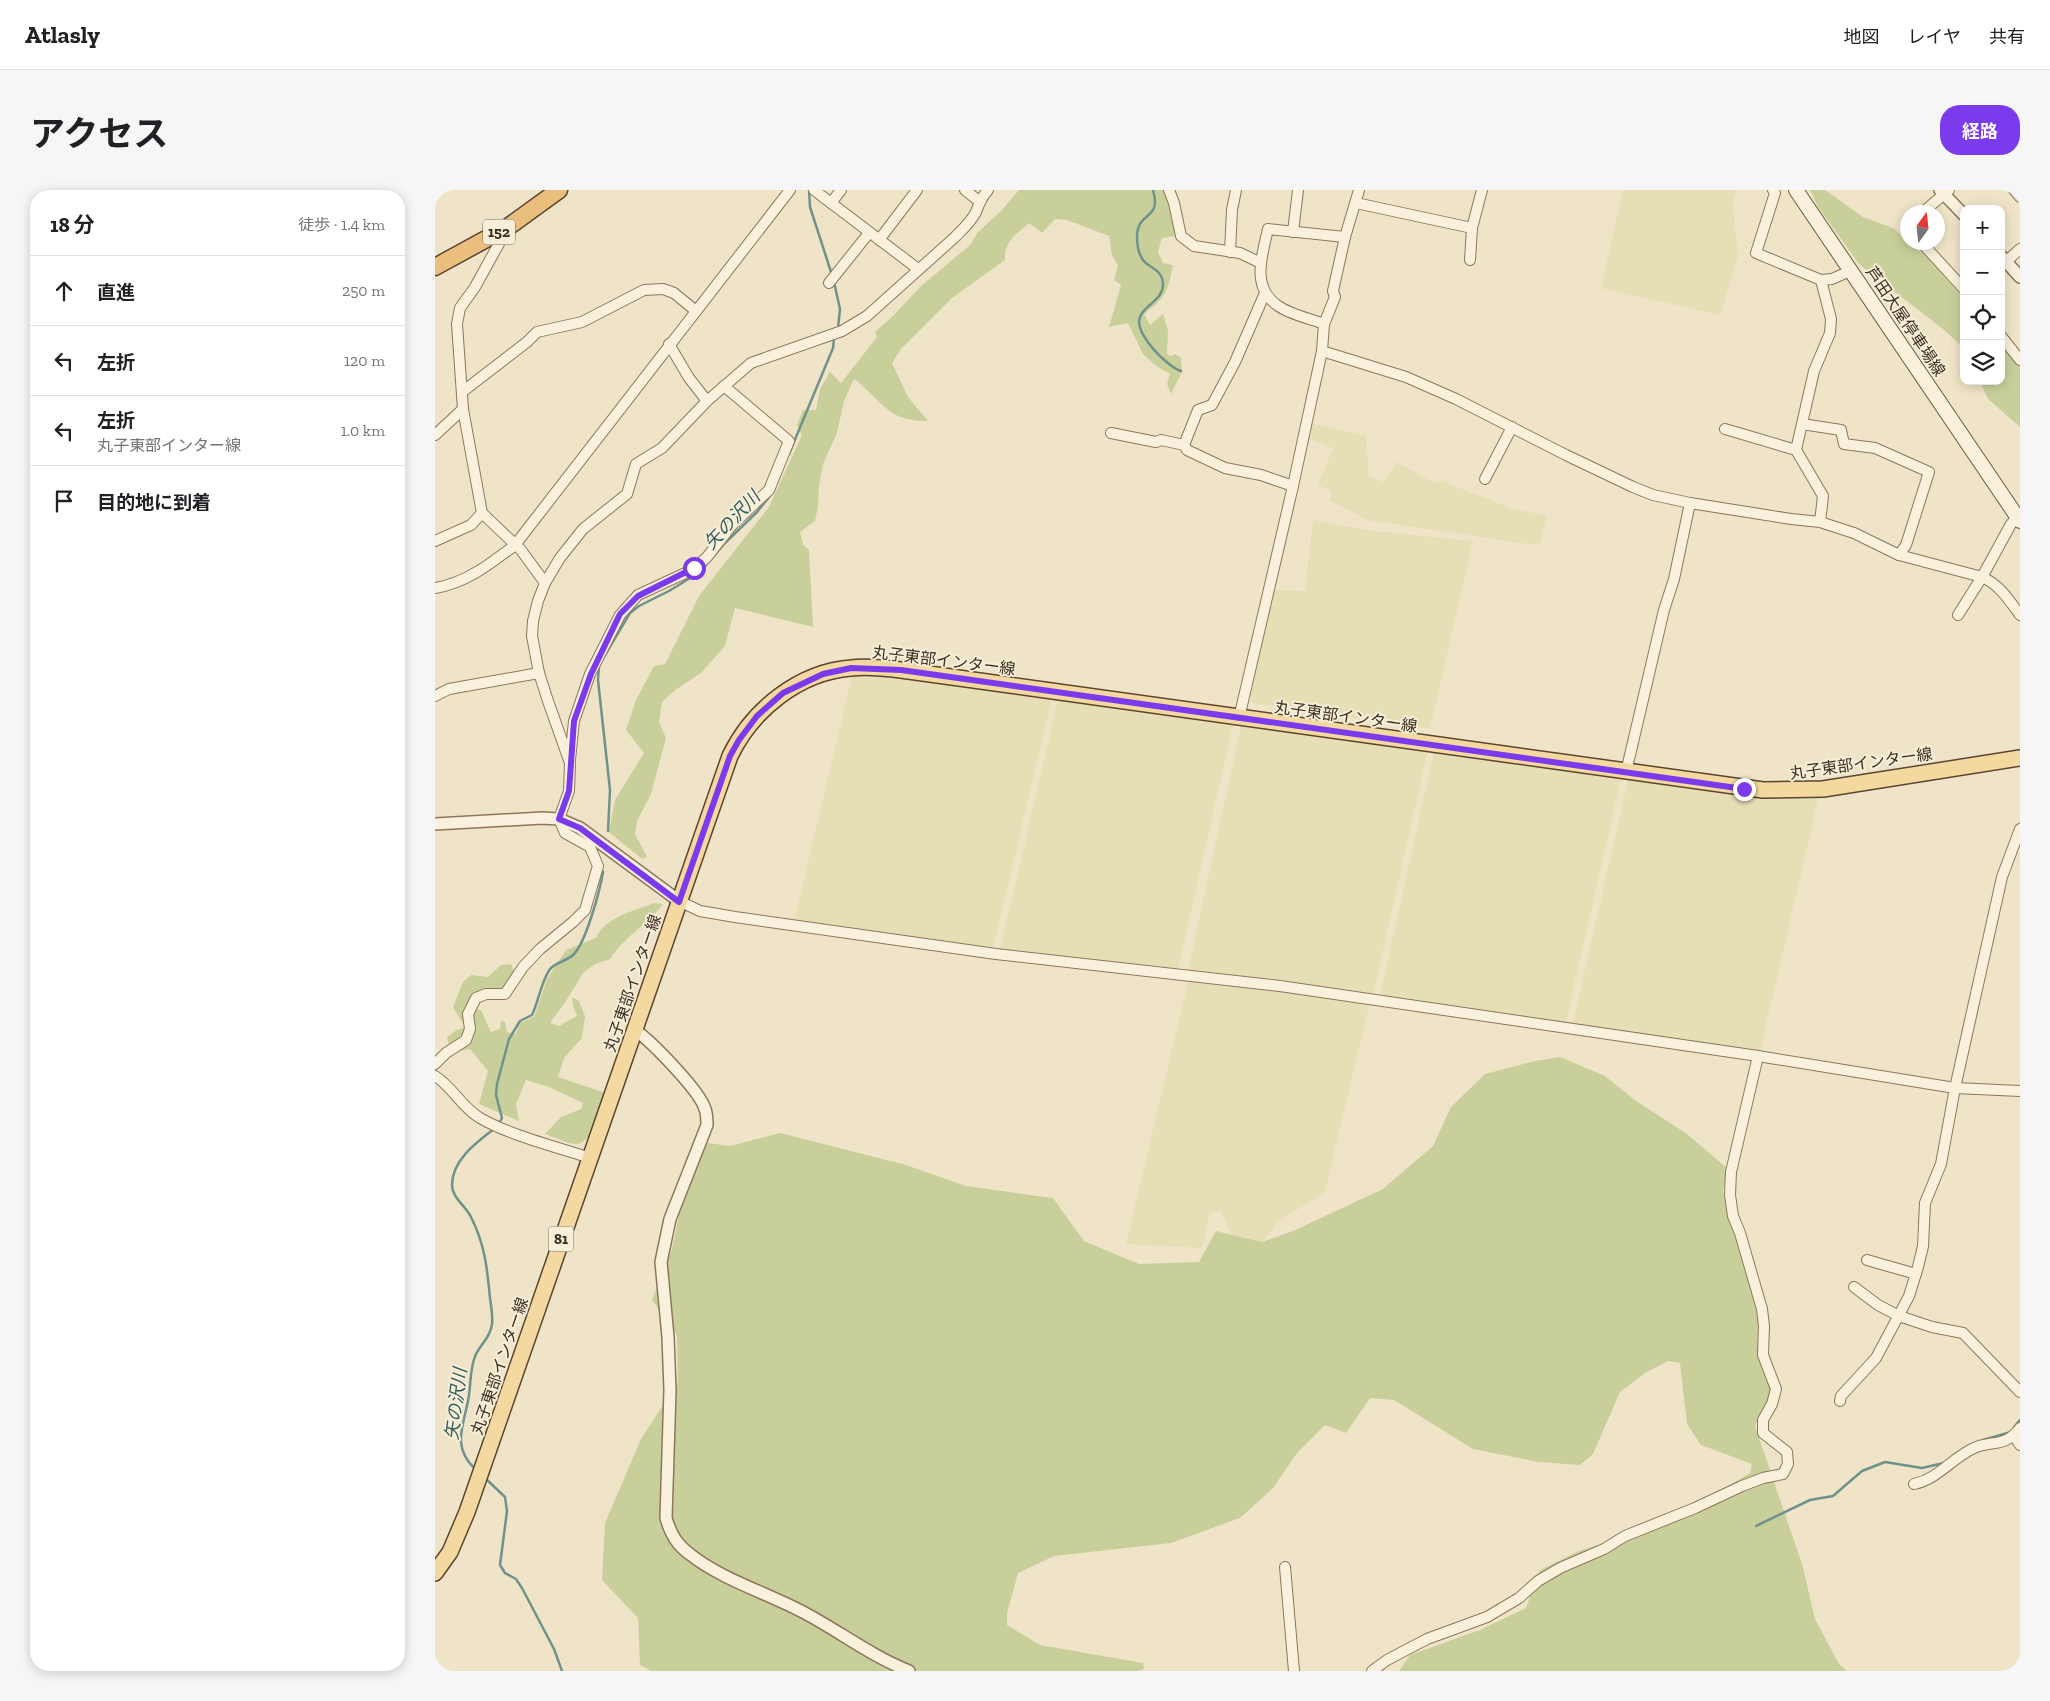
<!DOCTYPE html>
<html lang="ja">
<head>
<meta charset="utf-8">
<style>
	body { margin:0; font-family:"Zilla Slab","Noto Sans JP",serif; background:#f6f6f6; color:#202124 }
	.controls { position:absolute; right:15px; top:15px; display:grid; overflow:hidden; border-radius:10px; box-shadow:0 2px 12px #0003 }
	.controls button { width:45px; height:45px; display:grid; place-items:center; padding:0; border:0; border-bottom:1px solid #e0e0e0; background:#fff; color:#202124; font:25px sans-serif }
	.compass { position:absolute; left:1465px; top:15px; width:45px; height:45px; border-radius:50%; background:#fff; box-shadow:0 2px 12px #0003; rotate:15deg }
	.stop { position:absolute; width:15px; height:15px; margin:-11px; border:4px solid #7c3aed; border-radius:50%; background:#fff }
	.stop.end { background:#7c3aed; border-color:#fff; box-shadow:0 1px 5px #0008 }
	.list { margin:0; padding:0; list-style:none }
	h2 { display:flex; justify-content:space-between; align-items:center; height:65px; margin:0; padding:0 20px; font-size:21px }
	h2 small { font-size:16px; font-weight:400; color:#757577 }
	.list li { display:grid; grid-template-columns:32px 1fr auto; gap:15px; align-items:center; box-sizing:border-box; height:70px; padding:0 20px; border-top:1px solid #e0e0e0 }
	.list b { display:block; font-size:19px; white-space:nowrap }
	.list p { margin:0; font-size:16px; white-space:nowrap; color:#757577 }
	.list em { font-size:16px; font-style:normal; color:#757577 }
	.icon { flex:none; width:28px; height:28px; fill:none; stroke:currentColor; stroke-width:2; stroke-linecap:round; stroke-linejoin:round }
	.map { position:relative; flex:none; width:1585px; height:1481px; overflow:hidden; border-radius:20px }
	header { display:flex; align-items:center; gap:30px; box-sizing:border-box; height:70px; padding:0 25px; background:#fff; border-bottom:1px solid #e0e0e0 }
	header strong { font-size:24px }
	nav { display:flex; gap:28px; margin-inline-start:auto; font-size:18px }
	.intro { display:flex; align-items:center; justify-content:space-between; box-sizing:border-box; height:120px; padding:0 30px }
	h1 { margin:0; font-size:35px }
	.button { padding:12px 22px; border-radius:20px; background:#7c3aed; color:#fff; font-size:18px; font-weight:700 }
	main { display:flex; gap:30px; padding:0 30px }
	aside { flex:1; background:#fff; border-radius:20px; box-shadow:0 2px 12px #0003 }
	.map>svg:first-child { display:block }
	.farmland { fill:#e6deb5 }
	.green { fill:#c9cf9b }
	.lines { fill:none; stroke-linecap:round; stroke-linejoin:round }
	.stream { stroke:#6f938a; stroke-width:2.5 }
	.minor-casing { stroke:#8d765c; stroke-width:12 }
	.tertiary-casing { stroke:#8d765c; stroke-width:14 }
	.secondary-casing { stroke:#6f573f; stroke-width:16 }
	.primary-casing { stroke:#5b4430; stroke-width:18 }
	.trunk-casing { stroke:#5b4430; stroke-width:19 }
	.minor { stroke:#faf1dc; stroke-width:10 }
	.tertiary { stroke:#faf1dc; stroke-width:11 }
	.secondary { stroke:#faf1dc; stroke-width:14 }
	.primary { stroke:#f3d9a0; stroke-width:15 }
	.trunk { stroke:#eabe7c; stroke-width:16 }
	.route { stroke:#7c3aed; stroke-width:6 }
	.labels { text-anchor:middle; stroke-width:4; stroke-linejoin:round; paint-order:stroke }
	.shield { fill:#f7eed8; stroke:#756857; stroke-width:1 }
	.shield-label { font-size:15px; font-weight:bold; fill:#3d2e20 }
	.street-label { font-size:16px; fill:#3d2e20; stroke:#f7eed8 }
	.water-label { font-size:18px; font-style:italic; fill:#2f5d5a; stroke:#f7eed8 }
</style>
</head>
<body>
<header>
<strong>Atlasly</strong>
<nav><a>地図</a><a>レイヤ</a><a>共有</a></nav>
</header>
<div class="intro"><h1>アクセス</h1><a class="button">経路</a></div>
<main>
<aside>
<h2>18 分<small>徒歩 · 1.4 km</small></h2>
<ul class="list">
<li><svg class="icon" aria-label="ahead" viewBox="0 0 24 24"><path d="M12 20V5M6 11l6-6 6 6"/></svg><div><b>直進</b></div><em>250 m</em></li>
<li><svg class="icon" aria-label="left" viewBox="0 0 24 24"><path d="M17 20v-9H6M10 6l-5 5 5 5"/></svg><div><b>左折</b></div><em>120 m</em></li>
<li><svg class="icon" aria-label="left" viewBox="0 0 24 24"><path d="M17 20v-9H6M10 6l-5 5 5 5"/></svg><div><b>左折</b><p>丸子東部インター線</p></div><em>1.0 km</em></li>
<li><svg class="icon" aria-label="arrive" viewBox="0 0 24 24"><path d="M6 21V4h12l-3 4 3 4H6"/></svg><div><b>目的地に到着</b></div></li>
</ul>
</aside>
<div class="map">
<svg width="1585" height="1481" viewBox="0 0 1585 1481">
	<rect width="100%" height="100%" fill="#f0e4c8"/>
	<!-- farmland -->
	<g class="farmland">
		<polygon points="1188,0 1302,0 1298,13 1303,66 1285,125 1166,98"/>
		<polygon points="874,233 931,246 934,286 949,292 961,272 1000,293 1007,291 1075,318 1112,326 1106,352 1100,355 932,330 895,310 896,301 883,295 898,258 871,248"/>
		<polygon points="878,330 939,341 1038,351 995,539 818,513 815,506 840,400 870,401"/>
		<polygon points="426,482 438,482 617,508 558,759 359,731 417,486"/>
		<polygon points="623,509 798,535 743,780 565,760"/>
		<polygon points="806,536 993,560 938,805 844,790 753,780"/>
		<polygon points="999,561 1186,589 1130,836 945,806"/>
		<polygon points="1193,590 1306,606 1349,608 1384,606 1325,862 1137,837"/>
		<polygon points="754,787 935,812 890,1002 843,1032 827,1052 797,1045 786,1021 775,1023 767,1058 691,1054"/>
	</g>
	<!-- green -->
	<g class="green">
		<path d="M 584,0 L 731,0 L 742,46 L 727,48 L 723,62 L 728,73 L 738,75 C 732,103 732,106 709,124 L 715,135 L 728,124 L 733,140 L 732,164 L 736,166 L 740,164 L 746,168 L 747,182 L 736,204 L 732,194 L 735,184 L 720,175 L 708,164 L 693,133 L 674,137 L 686,95 L 679,90 L 683,76 L 677,65 L 674,46 L 632,30 L 620,29 L 607,43 L 594,33 C 581,45 569,50 570,70 L 517,108 L 466,159 L 457,173 L 473,207 L 493,231 C 452,232 447,210 419,189 L 409,211 L 402,243 L 388,274 L 384,295 L 383,316 L 380,331 L 365,342 L 368,355 L 374,360 L 378,437 L 300,418 L 290,456 L 266,483 L 239,501 L 227,512 L 224,532 L 231,548 L 216,604 L 202,631 L 200,644 L 212,667 L 207,669 L 174,642 L 180,610 L 209,563 L 191,540 L 201,510 L 219,476 L 230,474 L 264,406 L 334,317 L 367,245 L 362,235 L 368,220 L 381,220 L 385,199 L 395,182 L 406,193 L 442,147 L 440,142 L 457,127 L 486,96 L 535,55 L 543,42 L 566,21 Z"/>
		<polygon points="1375,0 1390,0 1428,27 1458,38 1495,70 1529,109 1529,158 1508,139 1424,74 1383,17"/>
		<polygon points="1566,152 1585,177 1585,237 1553,209 1545,191 1566,191"/>
		<path d="M 219,713 L 228,714 C 211,736 189,747 175,769 L 160,774 L 148,783 L 131,811 L 115,833 L 124,836 L 142,826 L 138,816 L 137,807 L 144,811 L 150,826 L 147,848 L 129,868 L 123,887 L 171,903 C 166,917 158,955 140,954 C 131,953 119,947 110,944 L 126,927 L 146,919 L 148,913 L 114,897 L 91,890 L 81,914 L 84,931 L 44,914 L 53,881 L 35,859 L 16,862 L 12,847 L 20,841 L 30,837 L 18,817 L 28,792 L 36,785 L 53,787 L 66,775 L 76,774 L 79,781 L 69,798 L 35,806 L 37,818 L 46,820 L 56,842 L 65,839 L 66,830 L 70,832 L 72,842 L 81,844 L 85,833 L 99,827 L 112,789 L 131,760 L 161,748 C 170,727 199,721 219,713 Z"/>
		<polygon points="1125,867 1170,886 1201,911 1252,944 1293,979 1288,1001 1294,1030 1319,1104 1340,1196 1320,1236 1367,1374 1380,1429 1404,1474 1412,1481 964,1481 975,1465 1045,1440 1091,1418 1105,1380 1146,1360 1234,1335 1286,1300 1315,1283 1317,1274 1266,1255 1252,1234 1245,1173 1233,1171 1210,1183 1185,1202 1158,1264 1145,1275 1103,1272 1038,1259 959,1210 935,1208 911,1243 890,1235 862,1263 838,1298 805,1328 736,1353 619,1366 583,1383 572,1423 572,1435 605,1455 708,1473 709,1479 703,1481 216,1481 205,1475 203,1428 167,1390 170,1333 206,1249 243,1192 242,1145 217,1110 237,1059 244,1025 266,952 295,956 345,943 471,975 531,996 618,1008 649,1051 704,1074 764,1072 781,1041 827,1052 858,1041 948,999 998,956 1016,917 1050,884 1100,871"/>
	</g>
	<g class="lines">
		<!-- stream -->
		<g class="stream">
			<polyline points="374,0 375,17 397,85"/>
			<path d="M 718,0 C 727,31 703,20 702,46 C 702,55 704,68 712,74 C 719,79 727,82 728,93 C 729,110 710,114 705,127 C 699,143 731,176 746,181"/>
			<polyline points="399,92 405,119 403,138"/>
			<polyline points="354,264 398,158 399,148"/>
			<polyline points="170,465 195,423 204,416 234,401 265,382 290,353 322,322 339,301"/>
			<polyline points="164,476 163,490 175,600 173,641"/>
			<path d="M 63,935 L 67,928 L 61,905 L 62,894 L 74,849 L 85,831 L 97,825 C 104,810 106,792 115,779 C 121,772 132,771 138,765 C 151,753 165,700 168,682"/>
			<polyline points="1579,1237 1585,1230"/>
			<polyline points="1548,1250 1576,1242"/>
			<path d="M 40,1279 C 15,1255 30,1234 34,1205 C 36,1191 35,1177 41,1164 C 46,1154 56,1146 57,1134 C 58,1126 56,1116 55,1108 C 52,1077 50,1055 36,1027 C 31,1016 17,1008 17,995 C 17,970 42,952 59,939"/>
			<polyline points="50,1288 70,1307 72,1321 65,1375 70,1383 81,1389 87,1398 119,1459 127,1481"/>
			<polyline points="1321,1336 1375,1310 1398,1306 1427,1281 1450,1272 1487,1278 1509,1273"/>
		</g>
		<!-- minor casing -->
		<g class="minor-casing">
			<g id="minor">
				<polyline points="379,0 483,79"/>
				<polyline points="530,0 544,11"/>
				<polyline points="734,0 739,13 746,46 759,56 805,63 826,73"/>
				<polyline points="1338,0 1340,3 1321,63 1386,90 1397,89 1415,81"/>
				<polyline points="1579,0 1585,7"/>
				<polyline points="396,13 406,0"/>
				<polyline points="921,13 1037,38"/>
				<polyline points="1488,22 1514,0"/>
				<polyline points="1472,35 1472,38"/>
				<polyline points="72,39 40,97 25,118 22,134 28,219 47,323 86,360 110,393"/>
				<polyline points="858,42 863,0"/>
				<polyline points="444,50 482,0"/>
				<polyline points="1486,52 1529,99"/>
				<polyline points="795,62 797,20 801,0"/>
				<polyline points="1035,70 1037,38 1047,0"/>
				<polyline points="1566,76 1585,59"/>
				<polyline points="394,93 434,43"/>
				<path d="M 889,134 C 876,129 853,124 842,115 C 816,97 827,65 833,39 L 910,47"/>
				<polyline points="1566,146 1585,170"/>
				<polyline points="234,154 254,188 272,211"/>
				<path d="M 887,161 L 971,187 L 1021,209 L 1131,265 L 1198,297 L 1218,305 L 1255,313 L 1356,329 L 1385,332 L 1419,343 L 1464,365 L 1547,387 C 1565,395 1574,410 1585,425"/>
				<polyline points="27,202 92,152 102,142 147,132 209,100 228,99 239,103 261,121"/>
				<polyline points="1367,234 1406,240 1409,254 1440,258 1494,282 1471,355 1464,365"/>
				<polyline points="1290,239 1361,260 1379,181 1395,143 1396,129 1386,90"/>
				<polyline points="676,243 721,252 726,250 749,255 752,260 790,278 826,285 858,296"/>
				<polyline points="0,245 28,219"/>
				<polyline points="749,255 763,220 777,215 800,172 830,103"/>
				<polyline points="1361,260 1388,306 1385,332"/>
				<polyline points="1050,289 1077,237"/>
				<polyline points="0,351 36,335 47,323"/>
				<path d="M 0,398 C 31,393 55,374 80,355 L 355,0"/>
				<polyline points="1523,425 1547,387 1576,334 1583,327"/>
				<polyline points="0,506 14,499 104,483"/>
				<polyline points="804,528 858,296 887,161 889,134 900,107 898,101 910,47 924,0"/>
				<polyline points="135,570 139,531 155,484 185,425 203,405 259,379 272,367 298,334 334,300 354,251 289,196"/>
				<polyline points="1191,582 1229,420 1239,389 1255,313"/>
				<polyline points="244,711 265,721 300,727 561,764 845,796 1323,866 1520,898 1585,901"/>
				<path d="M 0,874 L 11,863 L 31,850 L 35,839 L 33,824 L 41,808 L 51,804 L 70,804 L 88,777 L 105,759 L 138,732 L 150,720 L 163,676 L 155,657 L 130,643 L 124,629 L 134,601 L 135,573 L 113,511 L 104,483 L 97,446 L 98,431 L 103,411 L 110,393 L 125,368 L 148,339 L 192,304 L 201,274 L 227,258 L 272,211 L 316,173 L 407,141 L 432,126 L 519,48 C 527,40 536,32 541,22 C 544,13 547,7 553,0"/>
				<path d="M 0,886 C 18,897 26,917 45,928 C 74,945 122,957 155,968"/>
				<polyline points="1432,1070 1481,1084"/>
				<polyline points="1419,1097 1443,1115 1464,1126 1497,1137 1528,1143 1585,1202"/>
				<polyline points="1405,1211 1406,1206 1441,1168 1474,1106 1483,1077 1488,1056 1490,1013 1506,974 1520,898 1567,687 1585,639"/>
				<polyline points="1579,1246 1585,1255"/>
				<path d="M 1479,1294 C 1503,1289 1517,1268 1539,1258 C 1557,1250 1570,1258 1585,1238"/>
				<polyline points="850,1377 859,1481"/>
				<polyline points="937,1481 952,1470 992,1449 1052,1427 1084,1408 1103,1391 1125,1378 1169,1359 1190,1346 1260,1318 1307,1296 1328,1288 1348,1284 1353,1274 1352,1262 1328,1243 1328,1230 1337,1214 1341,1199 1328,1165 1329,1136 1327,1119 1305,1043 1298,1026 1295,1005 1296,982 1323,866"/>
			</g>
		</g>
		<!-- tertiary casing -->
		<g class="tertiary-casing">
			<g id="tertiary">
				<polyline points="1505,0 1529,25"/>
				<polyline points="1566,66 1585,87"/>
				<polyline points="0,634 107,628 124,629 145,638 244,711"/>
				<path d="M 200,840 C 216,851 265,901 270,919 C 272,924 272,930 272,935 L 235,1029 L 226,1072 L 233,1147 L 235,1200 L 231,1328 C 236,1345 242,1355 256,1365 C 288,1390 332,1403 368,1422 C 404,1441 436,1466 474,1481"/>
			</g>
		</g>
		<!-- secondary casing -->
		<g class="secondary-casing">
			<polyline id="secondary" points="1361,0 1585,331"/>
		</g>
		<!-- primary casing -->
		<g class="primary-casing">
			<path id="primary" d="M 0,1383 L 15,1362 L 32,1322 L 295,566 C 317,520 364,482 416,478 C 433,476 450,478 466,480 L 1328,600 L 1388,599 L 1585,568"/>
		</g>
		<!-- trunk casing -->
		<g class="trunk-casing">
			<polyline id="trunk" points="0,77 73,37 124,0"/>
		</g>
		<!-- minor -->
		<use href="#minor" class="minor"/>
		<!-- tertiary -->
		<use href="#tertiary" class="tertiary"/>
		<!-- secondary -->
		<use href="#secondary" class="secondary"/>
		<!-- primary -->
		<use href="#primary" class="primary"/>
		<!-- trunk -->
		<use href="#trunk" class="trunk"/>
	</g>
	<g class="lines">
		<!-- route -->
		<polyline class="route" points="259,378 203,406 185,424 156,484 139,531 134,601 124,629 145,638 244,712 295,566 304,550 322,526 348,503 388,484 416,478 466,480 1309,599"/>
	</g>
	<g class="labels">
		<!-- shield labels -->
		<g class="shield">
			<rect x="48" y="29.5" width="32" height="25" rx="4"/>
			<rect x="113.5" y="1036.5" width="25" height="25" rx="4"/>
		</g>
		<g class="shield-label">
			<text x="64" y="47">152</text>
			<text x="126" y="1054">81</text>
		</g>
		<!-- street labels -->
		<g class="street-label">
			<text transform="translate(1471 131) rotate(56)" y="6">芦田大屋停車場線</text>
			<text transform="translate(509 470) rotate(7)" y="6">丸子東部インター線</text>
			<text transform="translate(911 526) rotate(8)" y="6">丸子東部インター線</text>
			<text transform="translate(1426 573) rotate(-8)" y="6">丸子東部インター線</text>
			<text transform="translate(197 793) rotate(-71)" y="6">丸子東部インター線</text>
			<text transform="translate(64 1176) rotate(-71)" y="6">丸子東部インター線</text>
		</g>
		<!-- water labels -->
		<g class="water-label">
			<text transform="translate(297 330) rotate(-47)" y="6">矢の沢川</text>
			<text transform="translate(21 1214) rotate(-83)" y="6">矢の沢川</text>
		</g>
	</g>
</svg>
<div class="controls">
<button>+</button>
<button>−</button>
<button><svg class="icon" aria-label="locate" viewBox="0 0 24 24"><circle cx="12" cy="12" r="6"/><path d="M12 2v4M12 18v4M2 12h4M18 12h4"/></svg></button>
<button><svg class="icon" aria-label="layers" viewBox="0 0 24 24"><path d="M12 4l9 5-9 5-9-5zM3 14l9 5 9-5"/></svg></button>
</div>
<svg class="compass" viewBox="-18 -18 36 36"><path d="M0-13l5 13h-10z" fill="#e53935"/><path d="M0 13l5-13h-10z" fill="#757577"/></svg>
<div class="stop" style="left:259px;top:378px"></div>
<div class="stop end" style="left:1309px;top:599px"></div>
</div>
</main>
</body>
</html>
